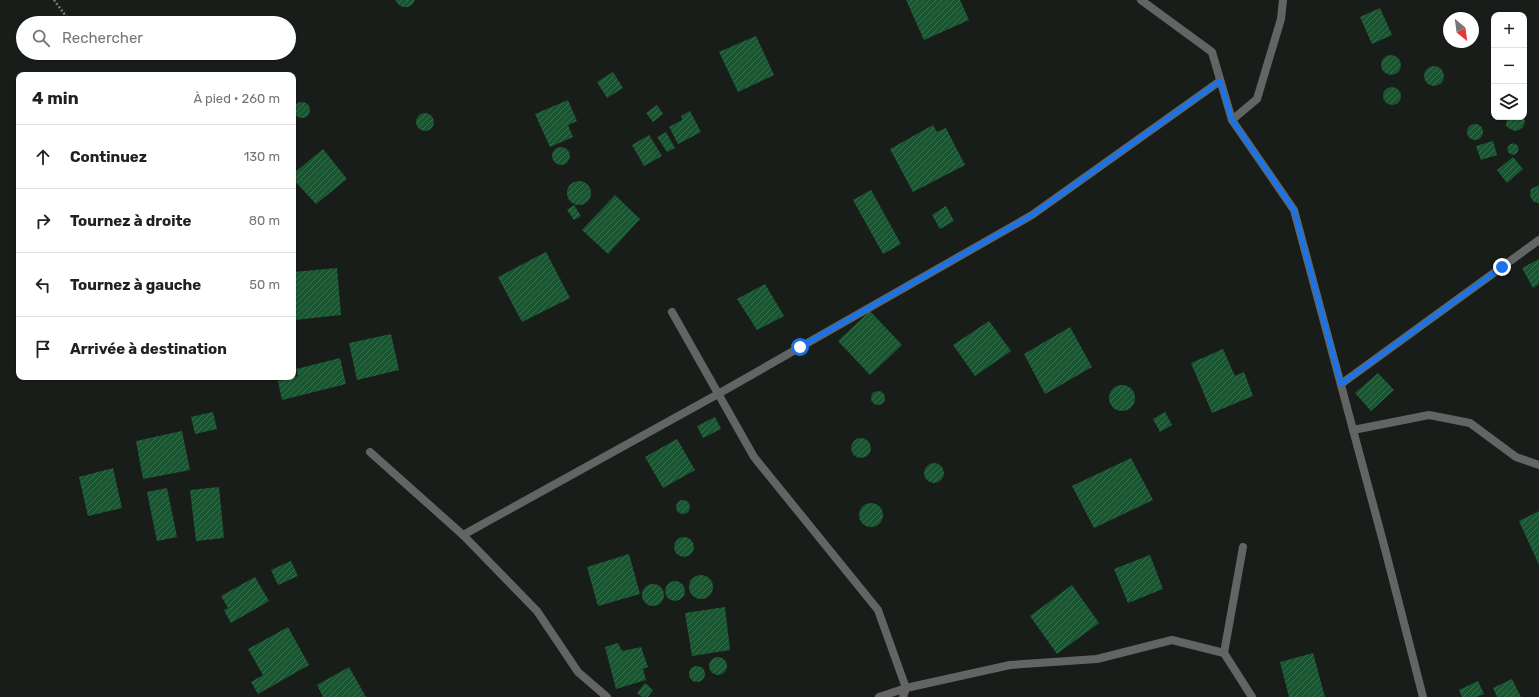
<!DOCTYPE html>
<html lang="fr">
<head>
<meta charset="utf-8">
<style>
	body { margin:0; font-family:Rubik,sans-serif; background:#f2f2f2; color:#202124 }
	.controls { position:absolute; right:12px; top:12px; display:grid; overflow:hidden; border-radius:8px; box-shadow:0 1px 3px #0004 }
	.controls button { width:36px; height:36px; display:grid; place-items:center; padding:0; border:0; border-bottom:1px solid #e0e0e0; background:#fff; color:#202124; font:20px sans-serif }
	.compass { position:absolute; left:1443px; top:12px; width:36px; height:36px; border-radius:50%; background:#fff; box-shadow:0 1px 3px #0004; rotate:151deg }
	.stop { position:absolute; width:12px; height:12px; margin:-9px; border:3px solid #1a73e8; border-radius:50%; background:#fff }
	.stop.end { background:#1a73e8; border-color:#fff; box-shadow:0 1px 4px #0008 }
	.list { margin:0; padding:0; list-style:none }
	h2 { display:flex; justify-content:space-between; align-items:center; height:52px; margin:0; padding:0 16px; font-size:17px }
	h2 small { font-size:13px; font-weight:400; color:#757577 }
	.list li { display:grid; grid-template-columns:26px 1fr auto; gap:12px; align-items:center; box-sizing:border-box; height:64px; padding:0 16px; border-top:1px solid #e0e0e0 }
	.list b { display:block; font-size:15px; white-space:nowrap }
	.list em { font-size:13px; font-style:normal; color:#757577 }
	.icon { flex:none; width:22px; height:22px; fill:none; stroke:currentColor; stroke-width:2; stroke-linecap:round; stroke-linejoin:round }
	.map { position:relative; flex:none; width:1539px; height:697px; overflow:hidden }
	.search { position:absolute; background:#fff; box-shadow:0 1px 3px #0004; left:16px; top:16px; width:280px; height:44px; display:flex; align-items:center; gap:10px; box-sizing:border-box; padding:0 14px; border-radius:22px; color:#757577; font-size:15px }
	.panel { position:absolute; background:#fff; box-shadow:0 1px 3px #0004; left:16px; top:72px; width:280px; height:308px; border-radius:8px }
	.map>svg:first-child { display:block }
	.building { fill:url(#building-hatch) }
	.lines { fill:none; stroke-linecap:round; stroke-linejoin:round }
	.path { stroke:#7a7d7b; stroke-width:2.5; stroke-dasharray:2 2; stroke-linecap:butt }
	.minor { stroke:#636564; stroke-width:8 }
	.route { stroke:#1a73e8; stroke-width:5 }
</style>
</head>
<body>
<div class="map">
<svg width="1539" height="697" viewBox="0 0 1539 697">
	<defs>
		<pattern id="building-hatch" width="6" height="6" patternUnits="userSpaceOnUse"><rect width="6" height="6" fill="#1a5532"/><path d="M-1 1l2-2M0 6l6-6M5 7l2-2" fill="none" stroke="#3b6d4f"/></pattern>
	</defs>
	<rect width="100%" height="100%" fill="#191d1a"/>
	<!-- building -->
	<g class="building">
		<polygon points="395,0 415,0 413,4 408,7 403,7 399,5"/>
		<polygon points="906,0 960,0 969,20 924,40"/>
		<polygon points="1380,8 1392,35 1372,44 1360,17"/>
		<polygon points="756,36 774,75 738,92 719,52"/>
		<circle cx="1391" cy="65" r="10"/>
		<circle cx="1434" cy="76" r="10"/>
		<polygon points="613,72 623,88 607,98 597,82"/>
		<circle cx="1392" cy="96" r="9"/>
		<polygon points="568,100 577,121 568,125 573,137 550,147 535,114"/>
		<circle cx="302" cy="110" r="8"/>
		<polygon points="657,105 663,114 653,122 646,113"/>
		<polygon points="690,111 701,132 678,144 669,127 682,120 681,116"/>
		<circle cx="425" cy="122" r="9"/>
		<polygon points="1507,117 1524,117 1525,122 1523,127 1519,130 1515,131 1510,129 1506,126"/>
		<circle cx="1475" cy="132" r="8"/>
		<polygon points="933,125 937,132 946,128 965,165 913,192 890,149"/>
		<polygon points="666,132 675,148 667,152 657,137"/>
		<polygon points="649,135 662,156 644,166 632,145"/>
		<polygon points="1493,141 1497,155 1481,160 1476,146"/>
		<circle cx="1513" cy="149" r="5.5"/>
		<circle cx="561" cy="156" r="9"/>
		<polygon points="323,149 347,179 316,204 293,179 293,174"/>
		<polygon points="1513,157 1523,169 1507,183 1497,170"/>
		<circle cx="579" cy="193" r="12"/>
		<polygon points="1539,185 1539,203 1534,202 1531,198 1530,194 1531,189"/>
		<polygon points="871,190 901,244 883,254 853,200"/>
		<polygon points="615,195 640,219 608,254 582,230"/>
		<polygon points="574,205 581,216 574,220 567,210"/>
		<polygon points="946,206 954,221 940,229 932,215"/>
		<polygon points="546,252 570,298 522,322 498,277"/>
		<polygon points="1539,259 1539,284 1533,288 1522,268"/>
		<polygon points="337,268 341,315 295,320 293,302 293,272"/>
		<polygon points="765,284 784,316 757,330 737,299"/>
		<polygon points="870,311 902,345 870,375 838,341"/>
		<polygon points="989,321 1011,351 975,376 953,345"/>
		<polygon points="1070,327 1092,367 1045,394 1024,354"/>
		<polygon points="391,334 399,370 357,380 349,343"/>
		<polygon points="1223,349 1235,376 1244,372 1253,396 1212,413 1191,363"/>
		<polygon points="340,358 346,384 282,400 278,381 298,376 296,369"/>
		<polygon points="1378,373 1394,390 1371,411 1355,393"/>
		<circle cx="1122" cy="398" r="13"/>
		<circle cx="878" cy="398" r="7"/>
		<polygon points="213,412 217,429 195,434 191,417"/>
		<polygon points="1165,412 1172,425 1160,432 1153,419"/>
		<polygon points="715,417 721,429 703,438 697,426"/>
		<polygon points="182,431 190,470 143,479 136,441"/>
		<circle cx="861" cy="448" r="10"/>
		<polygon points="677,439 695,470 663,488 645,457"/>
		<polygon points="1131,458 1153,500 1094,528 1072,486"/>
		<circle cx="934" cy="473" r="10"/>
		<polygon points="113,468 122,508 88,516 79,477"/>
		<polygon points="219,487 224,538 196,541 190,490"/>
		<polygon points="167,488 177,537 157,541 147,492"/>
		<circle cx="683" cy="507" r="7"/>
		<circle cx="871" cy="515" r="12"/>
		<polygon points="1539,511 1539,565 1519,521"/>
		<circle cx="684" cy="547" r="10"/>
		<polygon points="629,554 640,594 598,606 587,567"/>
		<polygon points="1150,555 1163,589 1128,603 1114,569"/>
		<polygon points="291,561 298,576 278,585 271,570"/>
		<circle cx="701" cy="587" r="12"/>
		<polygon points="255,577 269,601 231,623 224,610 228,608 221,596"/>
		<circle cx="675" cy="591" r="10"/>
		<circle cx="653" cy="595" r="11"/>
		<polygon points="1072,585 1099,623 1057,654 1030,616"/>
		<polygon points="725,607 730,650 692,656 685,613"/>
		<polygon points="288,627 309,665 258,694 251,682 263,675 248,649"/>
		<polygon points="618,643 622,651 641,647 648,667 643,669 646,680 616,689 605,647"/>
		<polygon points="1313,653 1325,697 1289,697 1280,662"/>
		<circle cx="718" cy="666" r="9"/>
		<circle cx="697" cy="674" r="8"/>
		<polygon points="349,667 366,697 323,697 317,685"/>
		<polygon points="1512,679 1521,697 1497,697 1493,688"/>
		<polygon points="1478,681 1484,694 1476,697 1462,697 1459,690"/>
		<polygon points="645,683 653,690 648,697 642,697 637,693"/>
	</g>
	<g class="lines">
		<!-- path -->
		<polyline class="path" points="54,0 71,23"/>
		<!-- minor -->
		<g class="minor">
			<polyline points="1141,0 1212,52 1232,120 1294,210 1385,549 1423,697"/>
			<polyline points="1232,120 1257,99 1281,19 1283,0"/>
			<polyline points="672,312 754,457 878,610 906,688 903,697"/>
			<polyline points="1341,384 1539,240"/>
			<polyline points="1353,430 1429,415 1470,423 1516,457 1539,465"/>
			<polyline points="370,452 463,535 537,611 578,672 607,697"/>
			<polyline points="463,535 718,394 1032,215 1220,81"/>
			<polyline points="1243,547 1224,653 1252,697"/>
			<polyline points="879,697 906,688 1010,665 1097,659 1172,640 1224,653"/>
		</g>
	</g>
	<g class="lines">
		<!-- route -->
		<polyline class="route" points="800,347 1032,215 1220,81 1232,120 1294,210 1341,384 1502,267"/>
	</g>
</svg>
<div class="controls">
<button>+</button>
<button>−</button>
<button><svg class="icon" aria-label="layers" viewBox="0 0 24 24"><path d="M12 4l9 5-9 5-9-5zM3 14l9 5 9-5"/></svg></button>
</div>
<svg class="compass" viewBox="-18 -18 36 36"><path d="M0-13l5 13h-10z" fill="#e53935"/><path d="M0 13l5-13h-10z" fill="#757577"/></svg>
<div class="stop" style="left:800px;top:347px"></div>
<div class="stop end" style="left:1502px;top:267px"></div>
<div class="search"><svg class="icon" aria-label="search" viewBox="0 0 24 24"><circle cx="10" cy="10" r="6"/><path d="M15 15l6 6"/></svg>Rechercher</div>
<section class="panel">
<h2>4 min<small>À pied · 260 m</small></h2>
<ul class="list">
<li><svg class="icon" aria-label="ahead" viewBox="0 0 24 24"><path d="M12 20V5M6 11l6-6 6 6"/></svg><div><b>Continuez</b></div><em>130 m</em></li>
<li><svg class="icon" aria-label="right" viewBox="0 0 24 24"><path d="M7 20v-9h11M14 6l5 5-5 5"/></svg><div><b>Tournez à droite</b></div><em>80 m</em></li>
<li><svg class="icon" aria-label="left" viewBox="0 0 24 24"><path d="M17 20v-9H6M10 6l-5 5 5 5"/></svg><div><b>Tournez à gauche</b></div><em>50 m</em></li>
<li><svg class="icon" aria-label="arrive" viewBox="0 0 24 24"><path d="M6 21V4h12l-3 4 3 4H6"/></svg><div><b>Arrivée à destination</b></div></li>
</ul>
</section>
</div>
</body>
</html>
